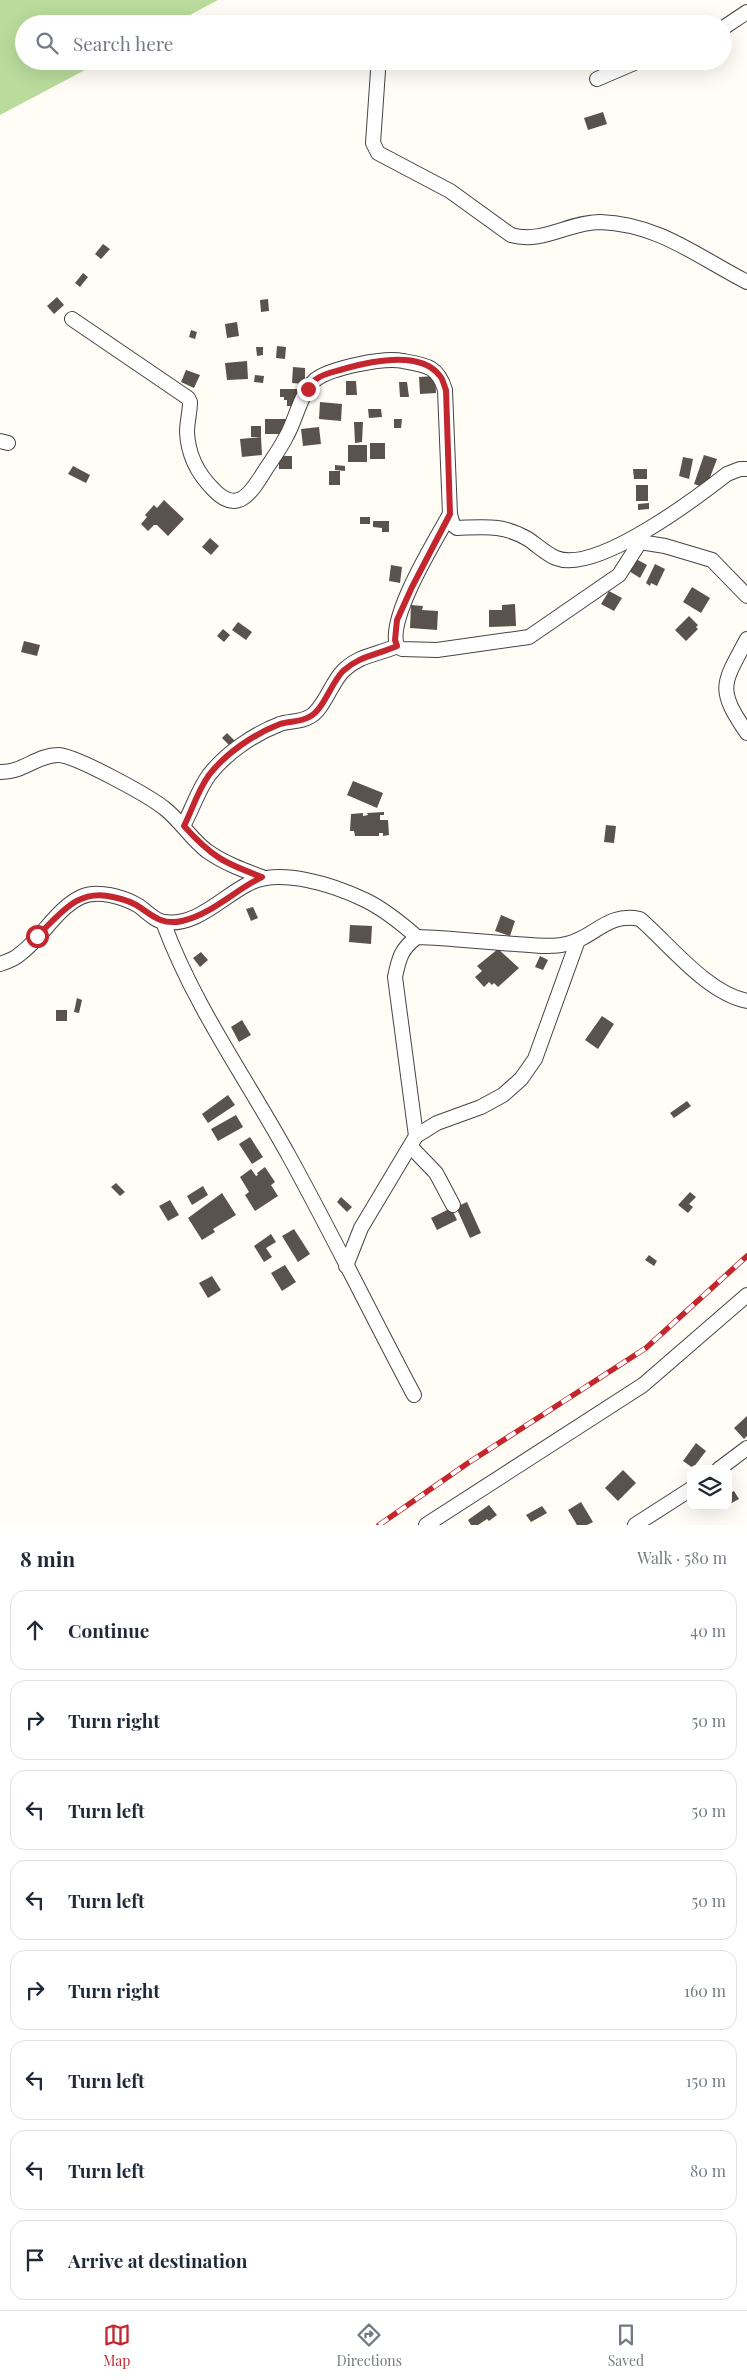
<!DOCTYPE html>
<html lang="en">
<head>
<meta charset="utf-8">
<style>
	body { margin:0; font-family:"Playfair Display",serif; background:#f6f6f7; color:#1f2937 }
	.controls { position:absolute; right:15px; bottom:15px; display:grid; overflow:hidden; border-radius:10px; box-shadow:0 5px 20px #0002 }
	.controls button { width:45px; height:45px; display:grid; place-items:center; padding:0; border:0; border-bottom:1px solid #e0e1e3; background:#fff; color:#1f2937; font:25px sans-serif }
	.stop { position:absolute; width:15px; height:15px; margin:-11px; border:4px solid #c4262e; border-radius:50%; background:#fff }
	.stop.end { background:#c4262e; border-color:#fff; box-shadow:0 1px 5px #0008 }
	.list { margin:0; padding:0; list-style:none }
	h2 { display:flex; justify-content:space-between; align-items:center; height:65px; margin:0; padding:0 20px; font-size:21px }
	h2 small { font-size:16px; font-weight:400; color:#747a83 }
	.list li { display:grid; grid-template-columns:32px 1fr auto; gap:15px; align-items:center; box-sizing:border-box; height:80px; margin:0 10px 10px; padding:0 10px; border:1px solid #e0e1e3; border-radius:15px }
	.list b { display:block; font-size:19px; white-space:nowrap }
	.list em { font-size:16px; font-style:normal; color:#747a83 }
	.icon { flex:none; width:28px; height:28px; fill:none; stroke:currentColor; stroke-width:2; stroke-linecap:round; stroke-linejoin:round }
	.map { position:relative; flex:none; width:747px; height:1525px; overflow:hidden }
	.search { position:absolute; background:#fff; box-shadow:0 5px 20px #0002; left:15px; right:15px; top:15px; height:55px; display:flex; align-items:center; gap:12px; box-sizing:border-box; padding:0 18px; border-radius:28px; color:#747a83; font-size:19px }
	.sheet { height:785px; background:#fff }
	nav { display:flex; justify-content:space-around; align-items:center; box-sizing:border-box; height:70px; border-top:1px solid #e0e1e3; background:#fff; font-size:14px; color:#747a83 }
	nav a { display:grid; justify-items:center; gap:2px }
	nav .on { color:#c4262e }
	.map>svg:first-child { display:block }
	.forest { fill:#b9dc9c }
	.building { fill:#5a524d }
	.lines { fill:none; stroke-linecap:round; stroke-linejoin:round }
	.minor-casing { stroke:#444; stroke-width:16 }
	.minor { stroke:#fff; stroke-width:14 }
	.rail-casing { stroke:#c4262e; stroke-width:5.5 }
	.rail { stroke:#fff; stroke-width:4; stroke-dasharray:11; stroke-linecap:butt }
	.route { stroke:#c4262e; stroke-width:6 }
</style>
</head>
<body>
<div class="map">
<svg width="747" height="1525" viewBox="0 0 747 1525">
	<rect width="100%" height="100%" fill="#fffdf5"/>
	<!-- forest -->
	<polygon class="forest" points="0,0 218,0 173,24 24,24 24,61 102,61 0,115"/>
	<!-- building -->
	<g class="building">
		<polygon points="603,112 607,124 588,130 584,118"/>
		<polygon points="103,244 110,249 101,259 95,254"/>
		<polygon points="83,273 88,277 80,287 75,283"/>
		<polygon points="57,297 64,305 54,314 47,306"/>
		<polygon points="268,299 269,311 261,312 260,300"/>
		<polygon points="237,322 239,336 227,338 225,324"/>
		<polygon points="191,330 197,332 195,339 189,337"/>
		<polygon points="277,346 286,347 285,359 276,358"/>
		<polygon points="256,347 263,347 263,355 257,356"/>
		<polygon points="247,361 248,379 227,380 225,363"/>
		<polygon points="293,367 305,368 305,384 292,383"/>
		<polygon points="186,370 200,375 194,388 181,382"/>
		<polygon points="255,375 264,376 263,383 254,382"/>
		<polygon points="435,376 436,393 420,394 419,377"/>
		<polygon points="346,381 356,381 357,395 346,395"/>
		<polygon points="399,382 407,382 409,397 400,397"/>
		<polygon points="280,389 298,389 298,406 287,406 287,400 284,400 284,397 280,397"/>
		<polygon points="320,402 342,404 341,421 319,419"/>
		<polygon points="368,409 381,409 382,417 369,418"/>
		<rect x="265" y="419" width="23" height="15"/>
		<polygon points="394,419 402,419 401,428 394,428"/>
		<polygon points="354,422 363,422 362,442 355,443"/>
		<rect x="251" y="426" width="10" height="11"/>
		<polygon points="319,427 321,444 303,446 301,429"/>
		<polygon points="261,437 262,455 242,457 240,439"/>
		<rect x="370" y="443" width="15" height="16"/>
		<rect x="348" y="445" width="19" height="17"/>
		<polygon points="704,455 717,459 706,488 694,484"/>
		<rect x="279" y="456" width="13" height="13"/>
		<polygon points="683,457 693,459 689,479 679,476"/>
		<polygon points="335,465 345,466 345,471 335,470"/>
		<polygon points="73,466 90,475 86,483 68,474"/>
		<polygon points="633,469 647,469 647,479 634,479"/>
		<rect x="329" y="471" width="11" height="14"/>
		<rect x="636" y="485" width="12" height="16"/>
		<polygon points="164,500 184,519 168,536 157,525 154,525 148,531 141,524 147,517 145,515 154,505 157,508"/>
		<polygon points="649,503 649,509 638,510 638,504"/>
		<rect x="360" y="517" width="10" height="7"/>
		<polygon points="373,521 389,521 389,532 382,532 382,528 373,527"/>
		<polygon points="210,538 219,546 211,555 202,547"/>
		<polygon points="636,559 647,565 640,578 629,571"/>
		<polygon points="655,564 665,569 657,586 651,583 650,586 646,583"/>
		<polygon points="391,565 402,567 400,583 389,581"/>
		<polygon points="692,587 710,598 701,613 683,602"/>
		<polygon points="609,591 622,598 614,611 601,604"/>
		<polygon points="515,604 516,626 489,627 489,610 502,610 502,605"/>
		<polygon points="411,605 423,606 422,610 438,611 437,630 410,628"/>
		<polygon points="689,616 698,625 696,627 698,629 686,641 675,630"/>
		<polygon points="238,622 252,632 246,640 232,630"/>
		<polygon points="223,629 230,635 224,642 217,636"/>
		<polygon points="24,641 40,645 37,656 21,652"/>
		<polygon points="227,733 235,741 230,746 222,738"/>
		<polygon points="353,781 383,793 377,808 347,795"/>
		<polygon points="384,812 384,815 380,815 380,820 388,820 389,835 383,836 383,833 379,833 379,836 355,836 354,831 350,831 351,814 363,813 363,816 368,815 367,813"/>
		<polygon points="606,825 616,826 614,843 604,842"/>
		<polygon points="253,907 258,918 251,921 246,909"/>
		<polygon points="501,915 515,921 510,936 495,931"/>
		<polygon points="350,925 372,926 371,944 349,942"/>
		<polygon points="498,949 519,968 498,987 494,983 492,985 489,982 484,987 475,977 482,971 477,966"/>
		<polygon points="201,952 208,960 200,967 193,958"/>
		<polygon points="540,956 548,960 543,970 535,967"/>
		<polygon points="77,998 82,1000 79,1013 74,1012"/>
		<rect x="56" y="1010" width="11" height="11"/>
		<polygon points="602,1016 614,1024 598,1049 585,1040"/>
		<polygon points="242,1020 251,1035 239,1042 231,1027"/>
		<polygon points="228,1095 235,1105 208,1123 202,1114"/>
		<polygon points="687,1101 691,1106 674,1118 670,1113"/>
		<polygon points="236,1115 243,1127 218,1141 211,1129"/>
		<polygon points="250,1137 263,1157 252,1164 239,1144"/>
		<polygon points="265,1167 275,1182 271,1185 278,1196 255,1211 245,1195 249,1192 240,1177 251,1169 256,1176 258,1175 257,1173"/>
		<polygon points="116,1183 125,1192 120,1196 111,1187"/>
		<polygon points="203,1186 208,1195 192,1205 187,1196"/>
		<polygon points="690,1192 696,1197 689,1204 693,1207 688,1213 678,1205"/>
		<polygon points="222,1193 236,1215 213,1229 215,1232 202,1240 188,1218"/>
		<polygon points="341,1197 352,1207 347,1212 337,1202"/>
		<polygon points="170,1200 179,1215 168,1221 159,1206"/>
		<polygon points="467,1202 481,1233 470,1238 456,1207"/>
		<polygon points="451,1208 457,1220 437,1230 431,1218"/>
		<polygon points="294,1229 310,1254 298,1262 282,1236"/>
		<polygon points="271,1234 276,1242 266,1248 272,1257 264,1262 254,1246"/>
		<polygon points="649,1255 657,1261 654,1266 645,1260"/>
		<polygon points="285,1265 296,1282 282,1291 271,1273"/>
		<polygon points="212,1276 221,1290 208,1298 199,1283"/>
		<polygon points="747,1416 747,1436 744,1439 734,1428"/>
		<polygon points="696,1443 706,1451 693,1468 683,1461"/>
		<polygon points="623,1470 636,1483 618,1501 605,1488"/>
		<polygon points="734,1491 739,1499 728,1505 728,1494"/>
		<polygon points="581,1502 593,1522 587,1525 577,1525 568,1510"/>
		<polygon points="489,1505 497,1515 489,1521 487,1519 478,1525 471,1525 468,1520"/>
		<polygon points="542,1506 547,1513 531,1522 526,1515"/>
	</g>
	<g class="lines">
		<!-- minor casing -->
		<g class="minor-casing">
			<g id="minor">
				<polyline points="723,28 747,12"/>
				<path d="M 378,71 L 373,143 L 378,153 L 450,191 L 511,235 C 543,244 569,222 600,222 C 659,224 698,257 747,282"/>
				<polyline points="597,79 639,61"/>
				<path d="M 72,319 L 188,398 L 190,402 C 190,412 187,422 187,432 C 188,454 198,474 213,489 C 237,515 251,493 264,472 C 271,461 280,449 286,437 C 296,420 300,394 315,380 C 330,368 384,357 403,361 C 426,365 438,366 445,390 L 450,514 L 453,525 L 457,528 C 485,527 502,524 528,539 C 537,545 546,554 556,558 C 596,574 695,499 727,474 L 740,469 L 747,469"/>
				<polyline points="0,441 8,443"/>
				<path d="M 450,514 C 435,541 387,618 397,646 L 402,649 L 437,650 L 529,637 L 619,575 L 640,542 L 642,533"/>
				<polyline points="640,542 665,546 712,560 747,596"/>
				<path d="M 747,639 C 723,684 716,688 747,733"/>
				<path d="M 0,772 C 22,773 37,755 58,755 C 75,755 149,796 164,808 C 180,820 191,839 207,851 C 224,863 243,870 262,877"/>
				<path d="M 183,826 C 192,810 198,790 209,775 C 226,753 254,734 280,724 C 289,721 301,722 309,717 C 323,711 331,683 343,671 C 359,655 377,655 397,646"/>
				<path d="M 163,922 C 194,1006 246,1078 289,1156 C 332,1234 372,1316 414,1395"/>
				<path d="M 0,964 C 6,962 15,959 20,954 C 42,938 56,909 81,897 C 97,889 124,897 139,906 C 146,911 155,921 164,922 C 196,927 222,897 248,884 C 279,867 334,885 365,900 C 384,909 401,923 417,937"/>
				<polyline points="416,1136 437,1123 481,1107 503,1095 521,1079 535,1059 578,940"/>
				<polyline points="411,1147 436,1173 453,1205"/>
				<path d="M 346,1266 L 361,1228 L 416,1136 L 395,977 C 399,958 401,949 417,937 C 450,938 483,942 516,944 C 532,945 550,948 566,944 C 595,938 606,912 640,919 C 670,945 707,993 747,1001"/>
				<polyline points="719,1469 747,1448"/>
				<polyline points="426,1525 643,1385 747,1295"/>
				<polyline points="635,1525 691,1489"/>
			</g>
		</g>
		<!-- minor -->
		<use href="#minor" class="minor"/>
		<!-- rail casing -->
		<g class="rail-casing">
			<polyline id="rail" points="379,1525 468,1463 646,1348 747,1256"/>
		</g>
		<!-- rail -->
		<use href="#rail" class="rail"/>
	</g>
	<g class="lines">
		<!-- route -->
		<path class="route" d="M 37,936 C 61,914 77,888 113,897 C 123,899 133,902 141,908 C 155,918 164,925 182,921 C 212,914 235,890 262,877 C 224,863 212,857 184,826 C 192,810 198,790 209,775 C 226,753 254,734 280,724 C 289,721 301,722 309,717 C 323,711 331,683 343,671 C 359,656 377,655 397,646 L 395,640 L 397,620 L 412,587 L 450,514 L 446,390 C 444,386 443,379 440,376 C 420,349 367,362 340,370 C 332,372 322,374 315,380 C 312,383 310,386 308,389"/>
	</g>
</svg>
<div class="controls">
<button><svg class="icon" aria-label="layers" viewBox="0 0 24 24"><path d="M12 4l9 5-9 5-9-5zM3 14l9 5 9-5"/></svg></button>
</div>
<div class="stop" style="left:37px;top:936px"></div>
<div class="stop end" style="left:308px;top:389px"></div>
<div class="search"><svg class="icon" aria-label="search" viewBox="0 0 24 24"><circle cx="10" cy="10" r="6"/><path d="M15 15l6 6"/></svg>Search here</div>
</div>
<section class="sheet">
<h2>8 min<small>Walk · 580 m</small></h2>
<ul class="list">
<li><svg class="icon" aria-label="ahead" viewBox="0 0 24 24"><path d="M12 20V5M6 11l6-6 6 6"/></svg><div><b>Continue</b></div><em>40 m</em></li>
<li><svg class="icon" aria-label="right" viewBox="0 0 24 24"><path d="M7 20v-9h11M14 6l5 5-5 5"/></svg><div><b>Turn right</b></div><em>50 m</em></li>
<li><svg class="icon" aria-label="left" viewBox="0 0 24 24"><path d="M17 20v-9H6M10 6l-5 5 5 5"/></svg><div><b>Turn left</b></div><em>50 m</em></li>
<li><svg class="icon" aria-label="left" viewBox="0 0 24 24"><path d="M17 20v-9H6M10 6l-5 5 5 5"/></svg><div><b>Turn left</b></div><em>50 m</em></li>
<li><svg class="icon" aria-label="right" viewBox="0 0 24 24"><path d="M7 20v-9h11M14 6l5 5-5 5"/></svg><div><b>Turn right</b></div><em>160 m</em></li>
<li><svg class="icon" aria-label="left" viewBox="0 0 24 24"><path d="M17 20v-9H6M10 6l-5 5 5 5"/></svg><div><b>Turn left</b></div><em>150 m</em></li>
<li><svg class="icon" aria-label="left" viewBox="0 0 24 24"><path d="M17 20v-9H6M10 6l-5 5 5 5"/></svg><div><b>Turn left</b></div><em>80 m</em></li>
<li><svg class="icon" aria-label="arrive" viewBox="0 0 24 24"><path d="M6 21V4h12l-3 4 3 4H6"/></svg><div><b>Arrive at destination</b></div></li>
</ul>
</section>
<nav>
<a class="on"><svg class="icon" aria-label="map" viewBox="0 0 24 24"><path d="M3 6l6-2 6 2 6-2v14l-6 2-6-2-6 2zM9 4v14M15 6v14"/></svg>Map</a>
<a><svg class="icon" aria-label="directions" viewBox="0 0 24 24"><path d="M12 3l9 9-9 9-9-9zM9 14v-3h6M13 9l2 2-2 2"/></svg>Directions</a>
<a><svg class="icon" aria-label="saved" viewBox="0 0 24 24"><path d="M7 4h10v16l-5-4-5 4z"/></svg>Saved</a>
</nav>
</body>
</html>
